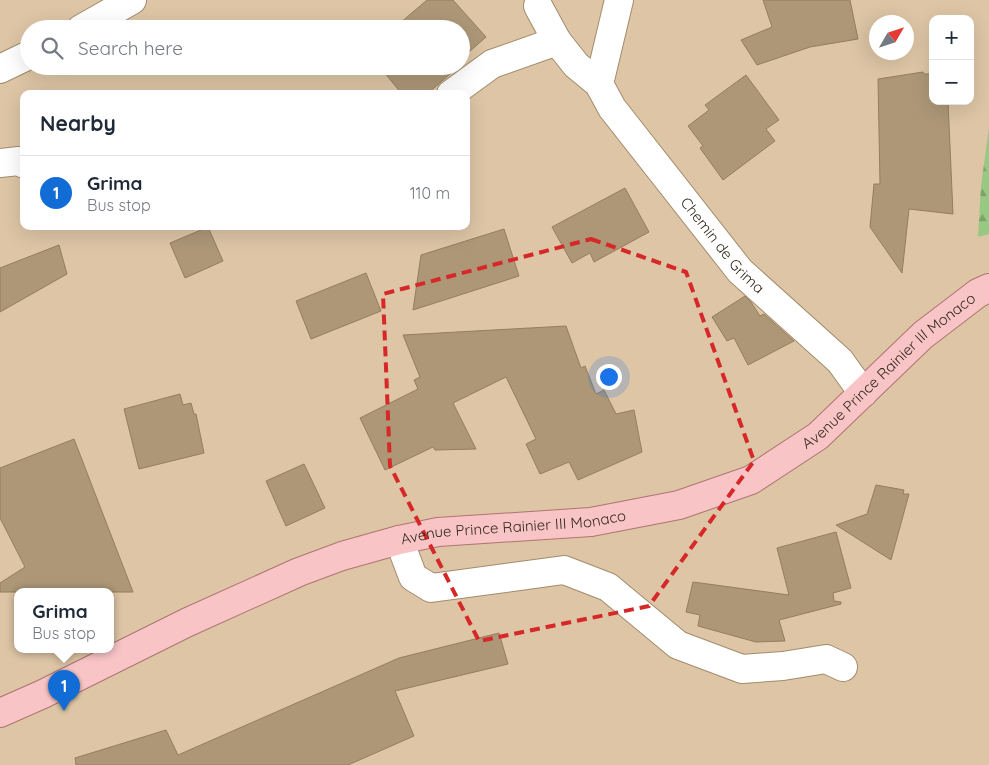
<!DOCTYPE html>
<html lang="en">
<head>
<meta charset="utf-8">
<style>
	body { margin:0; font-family:Quicksand,sans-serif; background:#f6f6f7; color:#1f2937 }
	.controls { position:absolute; right:15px; top:15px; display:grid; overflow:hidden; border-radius:10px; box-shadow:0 5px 20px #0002 }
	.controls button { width:45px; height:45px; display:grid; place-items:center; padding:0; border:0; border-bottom:1px solid #e0e1e3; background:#fff; color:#1f2937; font:25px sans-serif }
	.compass { position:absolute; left:869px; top:15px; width:45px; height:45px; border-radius:50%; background:#fff; box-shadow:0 5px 20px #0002; rotate:51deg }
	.you { position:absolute; left:608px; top:376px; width:18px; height:18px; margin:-12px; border:4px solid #fff; border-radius:50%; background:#1a73e8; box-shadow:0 0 0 8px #1a73e833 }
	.badge { display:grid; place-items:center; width:32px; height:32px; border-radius:50%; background:#116cd5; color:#fff; font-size:16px; font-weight:700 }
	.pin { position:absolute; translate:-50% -41px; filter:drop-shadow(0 1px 2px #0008) }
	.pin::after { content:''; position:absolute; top:26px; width:18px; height:15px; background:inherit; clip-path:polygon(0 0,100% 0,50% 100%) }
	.popup { position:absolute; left:14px; top:588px; width:100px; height:65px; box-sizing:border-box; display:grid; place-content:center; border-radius:10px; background:#fff; filter:drop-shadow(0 1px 4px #0005); font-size:16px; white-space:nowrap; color:#747a83 }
	.popup b { font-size:19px; color:#1f2937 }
	.popup::after { content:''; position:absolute; left:50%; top:100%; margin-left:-10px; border:10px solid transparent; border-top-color:#fff }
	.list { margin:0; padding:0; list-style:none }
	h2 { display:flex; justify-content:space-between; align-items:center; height:65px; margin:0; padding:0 20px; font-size:21px }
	h2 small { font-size:16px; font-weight:400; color:#747a83 }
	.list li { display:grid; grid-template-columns:32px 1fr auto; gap:15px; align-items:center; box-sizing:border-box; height:75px; padding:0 20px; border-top:1px solid #e0e1e3 }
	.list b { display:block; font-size:19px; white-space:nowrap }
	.list p { margin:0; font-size:16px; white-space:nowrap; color:#747a83 }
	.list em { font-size:16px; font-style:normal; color:#747a83 }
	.icon { flex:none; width:28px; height:28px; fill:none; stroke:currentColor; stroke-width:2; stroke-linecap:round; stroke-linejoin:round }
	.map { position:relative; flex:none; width:989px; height:765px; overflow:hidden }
	.search { position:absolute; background:#fff; box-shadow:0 5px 20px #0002; left:20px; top:20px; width:450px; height:55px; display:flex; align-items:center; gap:12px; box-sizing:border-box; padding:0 18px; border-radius:28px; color:#747a83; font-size:19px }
	.panel { position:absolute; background:#fff; box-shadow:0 5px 20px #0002; left:20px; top:90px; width:450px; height:140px; border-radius:10px }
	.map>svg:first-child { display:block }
	.forest { fill:url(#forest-firs) }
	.building { fill:#ad9777; stroke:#947e5f }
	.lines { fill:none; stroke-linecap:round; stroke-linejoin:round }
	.minor-casing { stroke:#a18c6c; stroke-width:30 }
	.major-casing { stroke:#af7472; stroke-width:30 }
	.minor { stroke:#fff; stroke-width:28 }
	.major { stroke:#f8c4c6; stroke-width:28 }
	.marked { fill:none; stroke:#d62828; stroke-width:4; stroke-dasharray:10 6; stroke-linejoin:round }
	.labels { text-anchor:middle; stroke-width:4; stroke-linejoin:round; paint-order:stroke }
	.street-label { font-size:15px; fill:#32291c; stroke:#ead2b1 }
</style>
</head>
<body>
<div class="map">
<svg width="989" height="765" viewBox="0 0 989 765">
	<defs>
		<pattern id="forest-firs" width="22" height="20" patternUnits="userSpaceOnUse" patternTransform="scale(1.25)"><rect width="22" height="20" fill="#98c983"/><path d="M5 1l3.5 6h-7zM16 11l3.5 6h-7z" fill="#7da36a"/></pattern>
	</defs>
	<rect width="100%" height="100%" fill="#ddc5a5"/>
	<!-- forest -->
	<polygon class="forest" points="989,127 989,234 978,237 981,186"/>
	<!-- building -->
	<g class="building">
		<polygon points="427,0 453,0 486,37 461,59 461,29 393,29"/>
		<polygon points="763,0 850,0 858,39 810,47 757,65 741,40 772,27"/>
		<polygon points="379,66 458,66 458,67 427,94 402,94"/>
		<polygon points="923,72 924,74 933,74 933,101 948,101 953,214 909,209 902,273 870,227 874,184 880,184 878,79"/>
		<polygon points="746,75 779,120 766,129 775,141 723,180 700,148 703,146 688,126 709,110 705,105"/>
		<polygon points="625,188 649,232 594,262 590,253 572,263 552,227"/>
		<polygon points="208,227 223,261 185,278 170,243"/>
		<polygon points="504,229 519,276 413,310 421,255"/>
		<polygon points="59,245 67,274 0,312 0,268"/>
		<polygon points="366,273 381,311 311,339 296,301"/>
		<polygon points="745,296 751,302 760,316 764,314 794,341 748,365 734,338 727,341 712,317"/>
		<polygon points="566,326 581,368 585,366 596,394 604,390 616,414 634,410 642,452 578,480 569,462 540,474 526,444 536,439 506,377 453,403 476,449 435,450 433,447 385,470 360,418 418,389 414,380 420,377 403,335"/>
		<polygon points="180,394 183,405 191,403 194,414 196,414 204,453 139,469 124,409"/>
		<polygon points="74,439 133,592 0,592 0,583 25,567 0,518 0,468"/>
		<polygon points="304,464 325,508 286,526 266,481"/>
		<polygon points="876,485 904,490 903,494 909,494 891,560 836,525 867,514"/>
		<polygon points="836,532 851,588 833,593 834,601 841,602 841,604 779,620 785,641 756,642 698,626 700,615 686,612 693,582 789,595 777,548"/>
		<polygon points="499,633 508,664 395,691 414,736 348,765 76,765 75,758 166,730 178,755 399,658"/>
	</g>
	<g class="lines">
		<!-- minor casing -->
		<g class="minor-casing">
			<g id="minor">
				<path id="s1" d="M 538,6 L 557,41 L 576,65 L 599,84 L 612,108 L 740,271 L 840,361 L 863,393"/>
				<polyline points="81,29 132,0"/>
				<polyline points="0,69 29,55"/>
				<polyline points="599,84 619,0"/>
				<polyline points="451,94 492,64 557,41"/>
				<polyline points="0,163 19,161 24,164"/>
				<polyline points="399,540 413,577 431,588 564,570 608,587 678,645 742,669 783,666 826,659 843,667"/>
			</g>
		</g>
		<!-- major casing -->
		<g class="major-casing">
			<g id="major">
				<path id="s2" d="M 0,713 L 43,694 L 188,622 L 299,572 L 342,556 L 399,540 L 438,532 L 591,522 L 679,505 L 751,480 L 818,436 L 923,335 L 978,293 L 989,288"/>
			</g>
		</g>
		<!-- minor -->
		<use href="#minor" class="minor"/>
		<!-- major -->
		<use href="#major" class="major"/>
	</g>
	<!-- marked area -->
	<path class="marked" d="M 591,239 L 686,272 L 754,461 L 649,606 L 479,641 L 390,466 L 383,294 Z"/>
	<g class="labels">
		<!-- street labels -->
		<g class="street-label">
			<text dy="5" stroke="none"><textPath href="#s1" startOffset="304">Chemin de Grima</textPath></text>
			<text dy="5" stroke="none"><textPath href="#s2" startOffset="971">Avenue Prince Rainier III Monaco</textPath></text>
			<text dy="5" stroke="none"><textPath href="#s2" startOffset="551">Avenue Prince Rainier III Monaco</textPath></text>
		</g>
	</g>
</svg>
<div class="controls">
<button>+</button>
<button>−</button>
</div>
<svg class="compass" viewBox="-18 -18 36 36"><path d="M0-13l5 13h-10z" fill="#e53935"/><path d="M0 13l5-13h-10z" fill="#747a83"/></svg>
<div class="you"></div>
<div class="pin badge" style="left:64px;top:711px">1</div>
<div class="popup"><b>Grima</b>Bus stop</div>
<div class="search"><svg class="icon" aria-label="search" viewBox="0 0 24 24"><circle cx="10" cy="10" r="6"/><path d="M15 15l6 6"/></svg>Search here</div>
<section class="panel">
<h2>Nearby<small></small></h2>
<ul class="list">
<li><span class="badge">1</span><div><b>Grima</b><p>Bus stop</p></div><em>110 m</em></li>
</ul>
</section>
</div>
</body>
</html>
